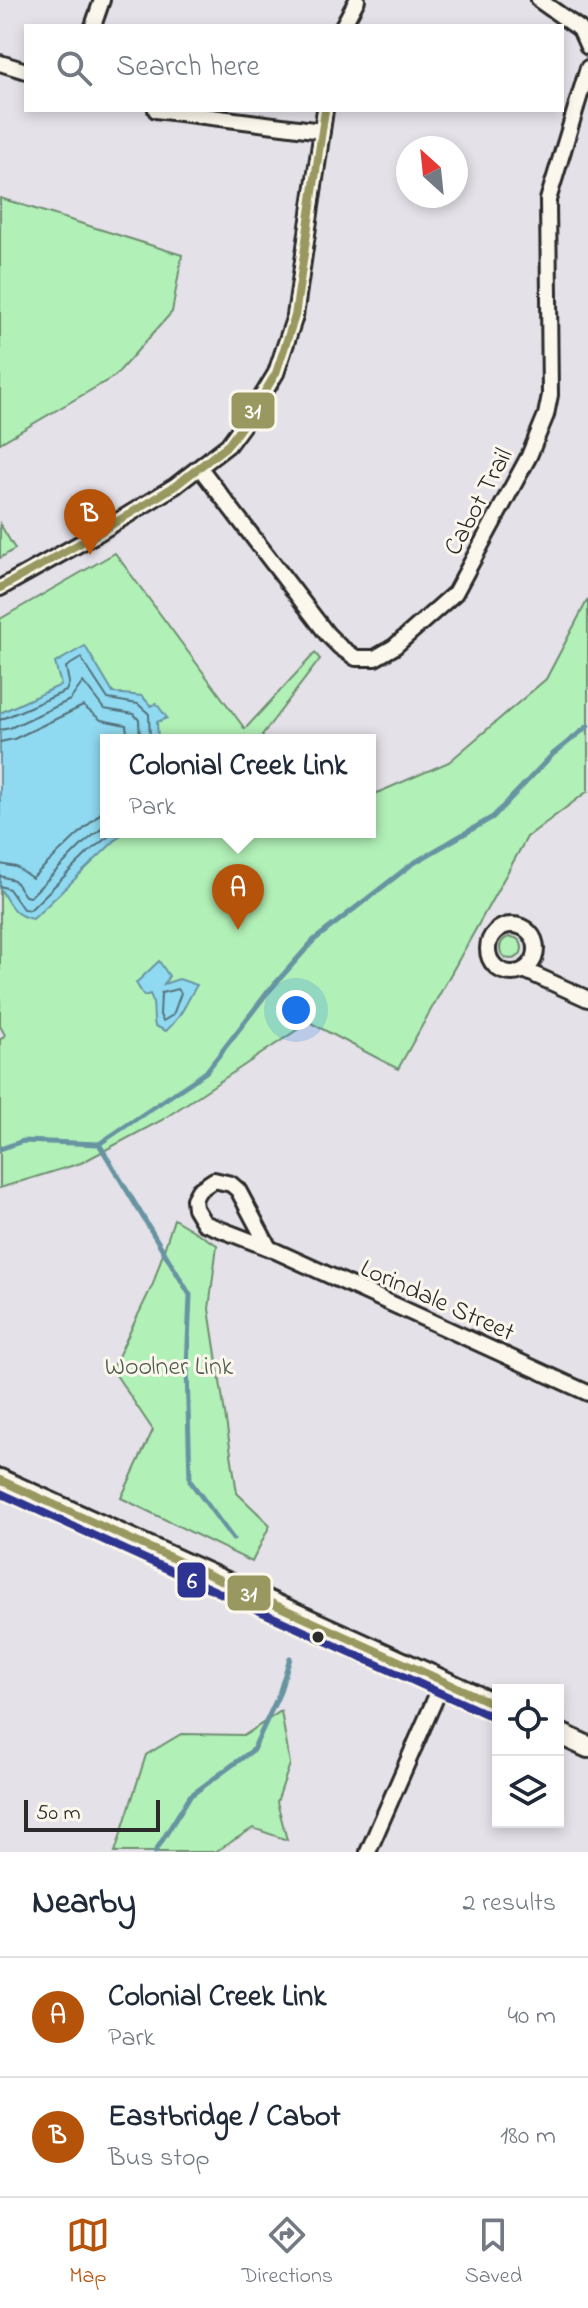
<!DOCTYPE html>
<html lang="en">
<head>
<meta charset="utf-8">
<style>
	body { margin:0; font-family:"Indie Flower",sans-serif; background:#f6f6f7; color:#1f2937 }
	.controls { position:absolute; right:24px; bottom:24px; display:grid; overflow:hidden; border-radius:0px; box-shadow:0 4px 12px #0003 }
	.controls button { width:72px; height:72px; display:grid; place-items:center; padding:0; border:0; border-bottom:2px solid #e0e1e3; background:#fff; color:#1f2937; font:40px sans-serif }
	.compass { position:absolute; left:396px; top:136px; width:72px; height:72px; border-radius:50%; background:#fff; box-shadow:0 4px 12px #0003; rotate:333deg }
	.scale { position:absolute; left:24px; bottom:20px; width:136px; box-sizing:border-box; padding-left:8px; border:4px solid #2b2b2b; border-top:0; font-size:22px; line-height:28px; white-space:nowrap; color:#2b2b2b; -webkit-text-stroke:6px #fbf7ec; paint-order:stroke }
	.you { position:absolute; left:296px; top:1010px; width:28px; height:28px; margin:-20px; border:6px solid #fff; border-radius:50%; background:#1a73e8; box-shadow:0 0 0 12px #1a73e833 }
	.badge { display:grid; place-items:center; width:52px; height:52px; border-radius:50%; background:#b45309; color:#fff; font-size:26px; font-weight:700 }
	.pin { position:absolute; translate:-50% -66px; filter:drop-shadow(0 2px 4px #0008) }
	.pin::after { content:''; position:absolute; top:42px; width:28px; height:24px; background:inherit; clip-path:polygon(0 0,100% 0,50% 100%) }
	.popup { position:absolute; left:100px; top:734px; width:276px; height:104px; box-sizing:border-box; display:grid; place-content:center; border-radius:0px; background:#fff; filter:drop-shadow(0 2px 6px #0005); font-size:26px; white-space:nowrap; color:#747a83 }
	.popup b { font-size:30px; color:#1f2937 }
	.popup::after { content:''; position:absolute; left:50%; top:100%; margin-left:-16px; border:16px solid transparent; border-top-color:#fff }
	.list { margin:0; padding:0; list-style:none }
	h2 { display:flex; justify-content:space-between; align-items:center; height:104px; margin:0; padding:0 32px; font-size:34px }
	h2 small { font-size:26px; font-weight:400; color:#747a83 }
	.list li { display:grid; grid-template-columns:52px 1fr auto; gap:24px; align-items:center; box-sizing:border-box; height:120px; padding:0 32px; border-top:2px solid #e0e1e3 }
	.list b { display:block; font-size:30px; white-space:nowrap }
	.list p { margin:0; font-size:26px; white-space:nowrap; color:#747a83 }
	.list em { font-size:26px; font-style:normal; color:#747a83 }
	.icon { flex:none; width:44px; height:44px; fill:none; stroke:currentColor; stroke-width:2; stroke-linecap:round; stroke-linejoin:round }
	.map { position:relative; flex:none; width:588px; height:1852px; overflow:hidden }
	.search { position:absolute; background:#fff; box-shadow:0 4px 12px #0003; left:24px; right:24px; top:24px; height:88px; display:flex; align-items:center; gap:20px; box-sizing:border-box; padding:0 28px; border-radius:0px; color:#747a83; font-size:30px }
	.sheet { height:344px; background:#fff }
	nav { display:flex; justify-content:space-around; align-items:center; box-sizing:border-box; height:112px; border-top:2px solid #e0e1e3; background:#fff; font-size:22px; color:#747a83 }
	nav a { display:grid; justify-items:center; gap:4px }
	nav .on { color:#b45309 }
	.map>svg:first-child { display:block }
	.green { fill:#b1f0b7; stroke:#6e8e71; stroke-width:2 }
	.water { fill:#90daf1; stroke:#6894a2; stroke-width:2 }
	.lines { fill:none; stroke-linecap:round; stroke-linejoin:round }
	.shore { stroke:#53717a; stroke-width:2 }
	.stream { stroke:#6894a2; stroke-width:5 }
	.street-casing { stroke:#2b2b2b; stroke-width:20 }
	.secondary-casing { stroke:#2b2b2b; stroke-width:26 }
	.street { stroke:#fbf7ec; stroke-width:14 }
	.secondary { stroke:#fbf7ec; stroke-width:20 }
	.bus-1-casing { stroke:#fbf7ec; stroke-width:14 }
	.bus-2-casing { stroke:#fbf7ec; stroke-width:14 }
	.bus-1 { stroke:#989860; stroke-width:8 }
	.bus-2 { stroke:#2e3491; stroke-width:8 }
	.bus-dot { fill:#2b2b2b; stroke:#fbf7ec; stroke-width:3 }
	.labels { text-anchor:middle; stroke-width:6; stroke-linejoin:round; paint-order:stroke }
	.street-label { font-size:26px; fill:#2b2b2b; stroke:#fbf7ec }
	.park-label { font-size:26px; fill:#4c5c4e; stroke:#fbf7ec }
	.line-badge { stroke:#fbf7ec; stroke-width:3 }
	.badge-label { font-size:22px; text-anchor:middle; font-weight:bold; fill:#fff }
</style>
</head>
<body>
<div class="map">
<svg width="588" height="1852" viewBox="0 0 588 1852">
	<rect width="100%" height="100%" fill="#e4e1e8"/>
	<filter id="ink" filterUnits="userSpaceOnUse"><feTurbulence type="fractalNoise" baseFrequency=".0125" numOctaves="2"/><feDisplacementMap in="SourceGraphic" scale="16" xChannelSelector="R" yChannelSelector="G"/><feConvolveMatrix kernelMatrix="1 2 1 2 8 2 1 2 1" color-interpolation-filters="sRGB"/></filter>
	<g filter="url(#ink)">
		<!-- green -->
		<g class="green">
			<polygon points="0,198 182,255 172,312 115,376 0,443"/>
			<polygon points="0,524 15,549 0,558"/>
			<polygon points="115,553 245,729 315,653 320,659 262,735 265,740 106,740 106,832 370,832 370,796 449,762 546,679 588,599 588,791 527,837 398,1069 309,1022 162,1120 81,1163 0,1188 0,1040 5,1035 0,1026 0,619"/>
			<circle cx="511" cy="948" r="11"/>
			<polygon points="174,1219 217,1245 209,1309 237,1493 270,1525 252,1562 121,1498 153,1430 112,1369 153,1284"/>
			<polygon points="281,1711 290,1764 277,1802 287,1840 253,1828 215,1852 115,1852 146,1755 181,1734 245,1735"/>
		</g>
		<!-- water -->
		<g class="water">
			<path d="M 85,646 L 113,693 L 142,696 L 151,706 L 156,703 L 167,718 L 157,722 L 158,740 L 106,740 L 106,832 L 124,832 L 33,919 C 13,916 9,904 0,888 L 0,713 L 61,685 L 55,663 Z"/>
			<path d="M 159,961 L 169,976 L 164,984 L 179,979 L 197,985 C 186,1002 181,1018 166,1031 L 155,1026 C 152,1015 156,1004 150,994 L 144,996 L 136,983 Z"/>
		</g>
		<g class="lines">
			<!-- shore -->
			<g class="shore">
				<polyline points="0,720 66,691 69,683 66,667 81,658 108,699 138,704 149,714 150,740"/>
				<polyline points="0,730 10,728 70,700 83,682 104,709 134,714 139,720 140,740"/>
				<polyline points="0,742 14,739 83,706 101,720 126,725 128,740"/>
				<polyline points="0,864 16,867 32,878 106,808"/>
				<polyline points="0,876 14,880 25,896 30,897 84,843 106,825"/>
				<polyline points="0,886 9,889 23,909 30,910 91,850 114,832"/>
				<polygon points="178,989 181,993 173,1015 163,1021 160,1015 161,993"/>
			</g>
			<!-- stream -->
			<g class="stream">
				<polyline points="99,1144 190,1295 187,1368 190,1481 233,1539"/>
				<polyline points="0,1149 23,1141 99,1144 206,1072 267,993 314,940 412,864 493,817 553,754 588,726"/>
				<polyline points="155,1852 190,1796 253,1750 279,1694 290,1658"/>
			</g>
			<!-- street casing -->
			<g class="street-casing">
				<g id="street">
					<polyline points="539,0 580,29 588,47"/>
					<polyline points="93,26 102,0"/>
					<polyline points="343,26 357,0"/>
					<polyline points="0,63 26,71"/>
					<polyline points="156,110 322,131"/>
					<polyline points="200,468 327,634 340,647 356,658 375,658 394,647 455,593 529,456 546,415 550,395 548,200 588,68"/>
					<polyline points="0,588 95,535 175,486 228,445 253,411 276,373 295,316 325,110"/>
					<circle cx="512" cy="949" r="24"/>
					<polyline points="524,970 588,999"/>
					<polyline points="269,1248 238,1190 231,1184 214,1180 199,1190 194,1199 195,1208 204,1223 269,1248 588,1393"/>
					<polyline points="368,1852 443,1681"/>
				</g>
			</g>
			<!-- secondary casing -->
			<g class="secondary-casing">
				<g id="secondary">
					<polyline points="0,1480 498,1706"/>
					<polyline points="558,1733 588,1747"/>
				</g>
			</g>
			<!-- street -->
			<use href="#street" class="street"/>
			<!-- secondary -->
			<use href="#secondary" class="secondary"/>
			<!-- bus-1 casing -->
			<g class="bus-1-casing">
				<g id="bus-1">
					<polyline points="0,588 95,535 175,486 228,445 253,411 276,373 295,316 325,110"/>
					<polyline points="0,1480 498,1706"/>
				</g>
			</g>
			<!-- bus-2 casing -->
			<g class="bus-2-casing">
				<polyline id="bus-2" points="0,1493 493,1717"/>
			</g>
			<!-- bus-1 -->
			<use href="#bus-1" class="bus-1"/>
			<!-- bus-2 -->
			<use href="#bus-2" class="bus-2"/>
		</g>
	</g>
	<!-- markers -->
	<circle class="bus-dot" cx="318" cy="1637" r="7"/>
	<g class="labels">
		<!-- street labels -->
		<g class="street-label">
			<text transform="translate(477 501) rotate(-62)" y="9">Cabot Trail</text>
			<text transform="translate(438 1299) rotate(24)" y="9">Lorindale Street</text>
		</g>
		<!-- park labels -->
		<g class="park-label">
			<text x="169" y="1374">Woolner Link</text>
		</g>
	</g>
	<g class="line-badge">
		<rect x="230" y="391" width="46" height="39" rx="8" fill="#989860"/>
		<rect x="176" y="1561" width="31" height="38" rx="8" fill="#2e3491"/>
		<rect x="226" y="1574" width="46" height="38" rx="8" fill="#989860"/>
	</g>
	<g class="badge-label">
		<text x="253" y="418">31</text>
		<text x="192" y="1588">6</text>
		<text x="249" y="1601">31</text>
	</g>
</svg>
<div class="controls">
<button><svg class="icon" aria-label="locate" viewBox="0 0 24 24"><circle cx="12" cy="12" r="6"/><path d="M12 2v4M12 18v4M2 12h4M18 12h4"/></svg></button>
<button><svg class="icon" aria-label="layers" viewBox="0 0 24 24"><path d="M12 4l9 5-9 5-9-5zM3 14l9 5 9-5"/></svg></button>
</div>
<svg class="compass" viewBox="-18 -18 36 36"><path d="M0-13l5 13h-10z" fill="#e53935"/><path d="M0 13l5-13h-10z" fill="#747a83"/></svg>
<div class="scale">50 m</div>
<div class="you"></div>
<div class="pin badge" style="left:238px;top:930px">A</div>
<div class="popup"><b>Colonial Creek Link</b>Park</div>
<div class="pin badge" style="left:90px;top:555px">B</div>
<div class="search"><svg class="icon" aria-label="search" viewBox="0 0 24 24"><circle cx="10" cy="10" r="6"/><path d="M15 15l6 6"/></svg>Search here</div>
</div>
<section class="sheet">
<h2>Nearby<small>2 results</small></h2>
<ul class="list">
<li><span class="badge">A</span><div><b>Colonial Creek Link</b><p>Park</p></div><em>40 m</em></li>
<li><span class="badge">B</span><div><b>Eastbridge / Cabot</b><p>Bus stop</p></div><em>180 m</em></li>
</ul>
</section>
<nav>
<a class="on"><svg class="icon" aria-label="map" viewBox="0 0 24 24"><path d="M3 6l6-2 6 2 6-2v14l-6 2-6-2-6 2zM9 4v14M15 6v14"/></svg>Map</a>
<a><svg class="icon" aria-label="directions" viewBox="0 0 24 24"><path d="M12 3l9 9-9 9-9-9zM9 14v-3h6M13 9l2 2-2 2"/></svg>Directions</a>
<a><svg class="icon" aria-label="saved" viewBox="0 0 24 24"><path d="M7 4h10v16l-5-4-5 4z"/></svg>Saved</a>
</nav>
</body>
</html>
